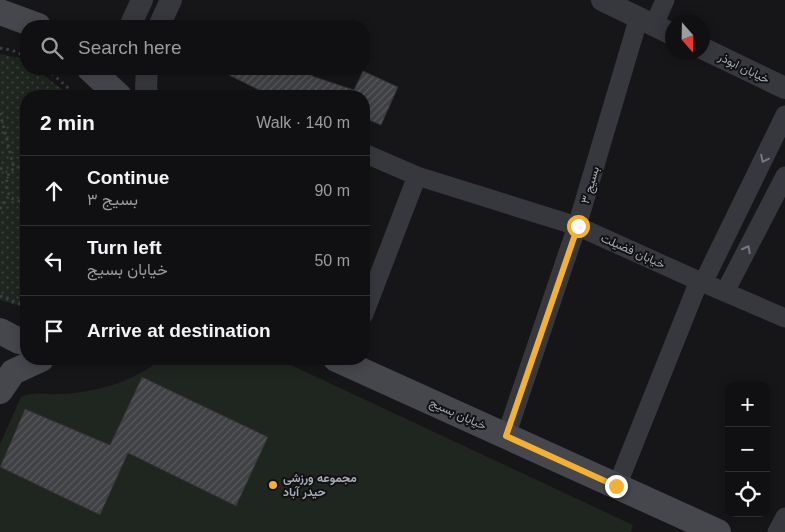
<!DOCTYPE html>
<html lang="en">
<head>
<meta charset="utf-8">
<style>
	body { margin:0; font-family:Helvetica,Vazirmatn,sans-serif; background:#19191b; color:#f1f3f6 }
	.controls { position:absolute; right:15px; bottom:15px; display:grid; overflow:hidden; border-radius:10px; box-shadow:0 2px 12px #0003 }
	.controls button { width:45px; height:45px; display:grid; place-items:center; padding:0; border:0; border-bottom:1px solid #303032; background:#101012; color:#f1f3f6; font:25px sans-serif }
	.compass { position:absolute; left:665px; top:15px; width:45px; height:45px; border-radius:50%; background:#101012; box-shadow:0 2px 12px #0003; rotate:160deg }
	.stop { position:absolute; width:15px; height:15px; margin:-11px; border:4px solid #f2b134; border-radius:50%; background:#fff }
	.stop.end { background:#f2b134; border-color:#fff; box-shadow:0 1px 5px #0008 }
	.list { margin:0; padding:0; list-style:none }
	h2 { display:flex; justify-content:space-between; align-items:center; height:65px; margin:0; padding:0 20px; font-size:21px }
	h2 small { font-size:16px; font-weight:400; color:#9c9d9f }
	.list li { display:grid; grid-template-columns:32px 1fr auto; gap:15px; align-items:center; box-sizing:border-box; height:70px; padding:0 20px; border-top:1px solid #303032 }
	.list b { display:block; font-size:19px; white-space:nowrap }
	.list p { margin:0; font-size:16px; white-space:nowrap; color:#9c9d9f }
	.list em { font-size:16px; font-style:normal; color:#9c9d9f }
	.icon { flex:none; width:28px; height:28px; fill:none; stroke:currentColor; stroke-width:2; stroke-linecap:round; stroke-linejoin:round }
	.map { position:relative; flex:none; width:785px; height:532px; overflow:hidden }
	.search { position:absolute; background:#101012; box-shadow:0 2px 12px #0003; left:20px; top:20px; width:350px; height:55px; display:flex; align-items:center; gap:12px; box-sizing:border-box; padding:0 18px; border-radius:20px; color:#9c9d9f; font-size:19px }
	.panel { position:absolute; background:#101012; box-shadow:0 2px 12px #0003; left:20px; top:90px; width:350px; height:275px; border-radius:20px }
	.map>svg:first-child { display:block }
	.green { fill:url(#green-dots) }
	.pitch { fill:#1e261f }
	.building { fill:url(#building-hatch); stroke:#303034 }
	.lines { fill:none; stroke-linecap:round; stroke-linejoin:round }
	.path { stroke:#3d3f44; stroke-width:3; stroke-dasharray:2.5 4; stroke-linecap:butt }
	.minor { stroke:#37383d; stroke-width:19 }
	.tertiary { stroke:#37383d; stroke-width:22 }
	.secondary { stroke:#45474d; stroke-width:26 }
	.oneway { stroke:#757881 }
	.route { stroke:#f2b134; stroke-width:6 }
	.poi-dot { fill:#f2b134; stroke:#111113; stroke-width:2 }
	.labels { text-anchor:middle; stroke-width:4; stroke-linejoin:round; paint-order:stroke }
	.street-label { font-size:12px; fill:#a8adb8; stroke:#111113 }
	.poi-label { font-size:12px; font-weight:bold; fill:#a8adb8; stroke:#111113; text-anchor:start }
</style>
</head>
<body>
<div class="map">
<svg width="785" height="532" viewBox="0 0 785 532">
	<defs>
		<pattern id="green-dots" width="8" height="8" patternUnits="userSpaceOnUse" patternTransform="scale(1.25)"><rect width="8" height="8" fill="#1e261f"/><path d="M2 2h.1M6 6h.1" fill="none" stroke="#3c433d" stroke-width="1.8" stroke-linecap="round"/></pattern>
		<pattern id="building-hatch" width="6" height="6" patternUnits="userSpaceOnUse" patternTransform="scale(1.25)"><rect width="6" height="6" fill="#404145"/><path d="M-1 1l2-2M0 6l6-6M5 7l2-2" fill="none" stroke="#595a5e"/></pattern>
	</defs>
	<rect width="100%" height="100%" fill="#161618"/>
	<!-- green -->
	<polygon class="green" points="0,54 23,59 26,62 26,69 35,69 71,96 26,96 26,308 0,300"/>
	<!-- pitch -->
	<path class="pitch" d="M 161,359 L 278,359 L 633,525 L 631,532 L 0,532 L 0,444 L 21,397 C 35,391 45,395 59,394 C 95,393 134,382 161,359 Z"/>
	<!-- building -->
	<g class="building">
		<polygon points="217,69 283,69 294,74 297,69 305,69 314,71 312,76 354,90 363,71 398,87 381,125 364,118 364,96 271,96"/>
		<polygon points="142,377 268,437 236,506 128,453 100,515 0,467 25,409 110,445"/>
	</g>
	<g class="lines">
		<!-- path -->
		<g class="path">
			<polyline points="0,48 11,50 26,56"/>
			<polyline points="47,69 77,96"/>
			<polyline points="0,113 14,168"/>
			<polyline points="0,168 7,172"/>
			<path d="M 26,168 C 0,159 0,209 26,200"/>
			<polyline points="23,201 26,213"/>
			<polyline points="0,209 8,197"/>
			<polyline points="0,296 26,306"/>
		</g>
		<!-- minor -->
		<g class="minor">
			<polyline points="654,25 665,0"/>
			<polyline points="364,153 417,176 577,226 699,281 785,318"/>
			<polyline points="703,283 785,115"/>
			<polyline points="725,292 785,176"/>
			<polyline points="364,314 417,176"/>
			<polyline points="506,436 577,226 639,17"/>
			<polyline points="617,486 699,281"/>
			<polyline points="777,532 785,517"/>
		</g>
		<!-- tertiary -->
		<g class="tertiary">
			<polyline points="602,0 672,34"/>
			<polyline points="130,26 142,0"/>
			<polyline points="159,26 171,0"/>
			<polyline points="702,48 785,88"/>
			<polyline points="147,69 146,88 148,96"/>
		</g>
		<!-- secondary -->
		<g class="secondary">
			<polyline points="0,12 38,26"/>
			<polyline points="90,69 119,96"/>
			<polyline points="0,331 19,341 26,342"/>
			<polyline points="336,359 718,532"/>
			<polyline points="0,391 13,372 41,359"/>
		</g>
	</g>
	<!-- one-way arrows -->
	<defs><path id="oneway-chevron" d="M-2-3.5L2.5 0L-2 3.5" fill="none" stroke-width="1.6" stroke-linecap="round" stroke-linejoin="round" transform="scale(1.25)"/></defs>
	<g class="oneway">
		<use href="#oneway-chevron" transform="translate(764 159) rotate(116)"/>
		<use href="#oneway-chevron" transform="translate(747 249) rotate(-63)"/>
	</g>
	<g class="lines">
		<!-- route -->
		<polyline class="route" points="578,226 506,436 616,486"/>
	</g>
	<!-- markers -->
	<circle class="poi-dot" cx="273" cy="485" r="5"/>
	<g class="labels">
		<!-- street labels -->
		<g class="street-label">
			<text transform="translate(744 68) rotate(26)" y="4">خیابان ابوذر</text>
			<text transform="translate(590 185) rotate(-74)" y="4">بسیج ۳</text>
			<text transform="translate(633 251) rotate(24)" y="4">خیابان فضیلت</text>
			<text transform="translate(458 414) rotate(24)" y="4">خیابان بسیج</text>
		</g>
		<!-- poi labels -->
		<g class="poi-label">
			<text x="283" y="482">مجموعه ورزشی<tspan x="283" dy="14">حیدر آباد</tspan></text>
		</g>
	</g>
</svg>
<div class="controls">
<button>+</button>
<button>−</button>
<button><svg class="icon" aria-label="locate" viewBox="0 0 24 24"><circle cx="12" cy="12" r="6"/><path d="M12 2v4M12 18v4M2 12h4M18 12h4"/></svg></button>
</div>
<svg class="compass" viewBox="-18 -18 36 36"><path d="M0-13l5 13h-10z" fill="#e53935"/><path d="M0 13l5-13h-10z" fill="#9c9d9f"/></svg>
<div class="stop" style="left:578px;top:226px"></div>
<div class="stop end" style="left:616px;top:486px"></div>
<div class="search"><svg class="icon" aria-label="search" viewBox="0 0 24 24"><circle cx="10" cy="10" r="6"/><path d="M15 15l6 6"/></svg>Search here</div>
<section class="panel">
<h2>2 min<small>Walk · 140 m</small></h2>
<ul class="list">
<li><svg class="icon" aria-label="ahead" viewBox="0 0 24 24"><path d="M12 20V5M6 11l6-6 6 6"/></svg><div><b>Continue</b><p>بسیج ۳</p></div><em>90 m</em></li>
<li><svg class="icon" aria-label="left" viewBox="0 0 24 24"><path d="M17 20v-9H6M10 6l-5 5 5 5"/></svg><div><b>Turn left</b><p>خیابان بسیج</p></div><em>50 m</em></li>
<li><svg class="icon" aria-label="arrive" viewBox="0 0 24 24"><path d="M6 21V4h12l-3 4 3 4H6"/></svg><div><b>Arrive at destination</b></div></li>
</ul>
</section>
</div>
</body>
</html>
